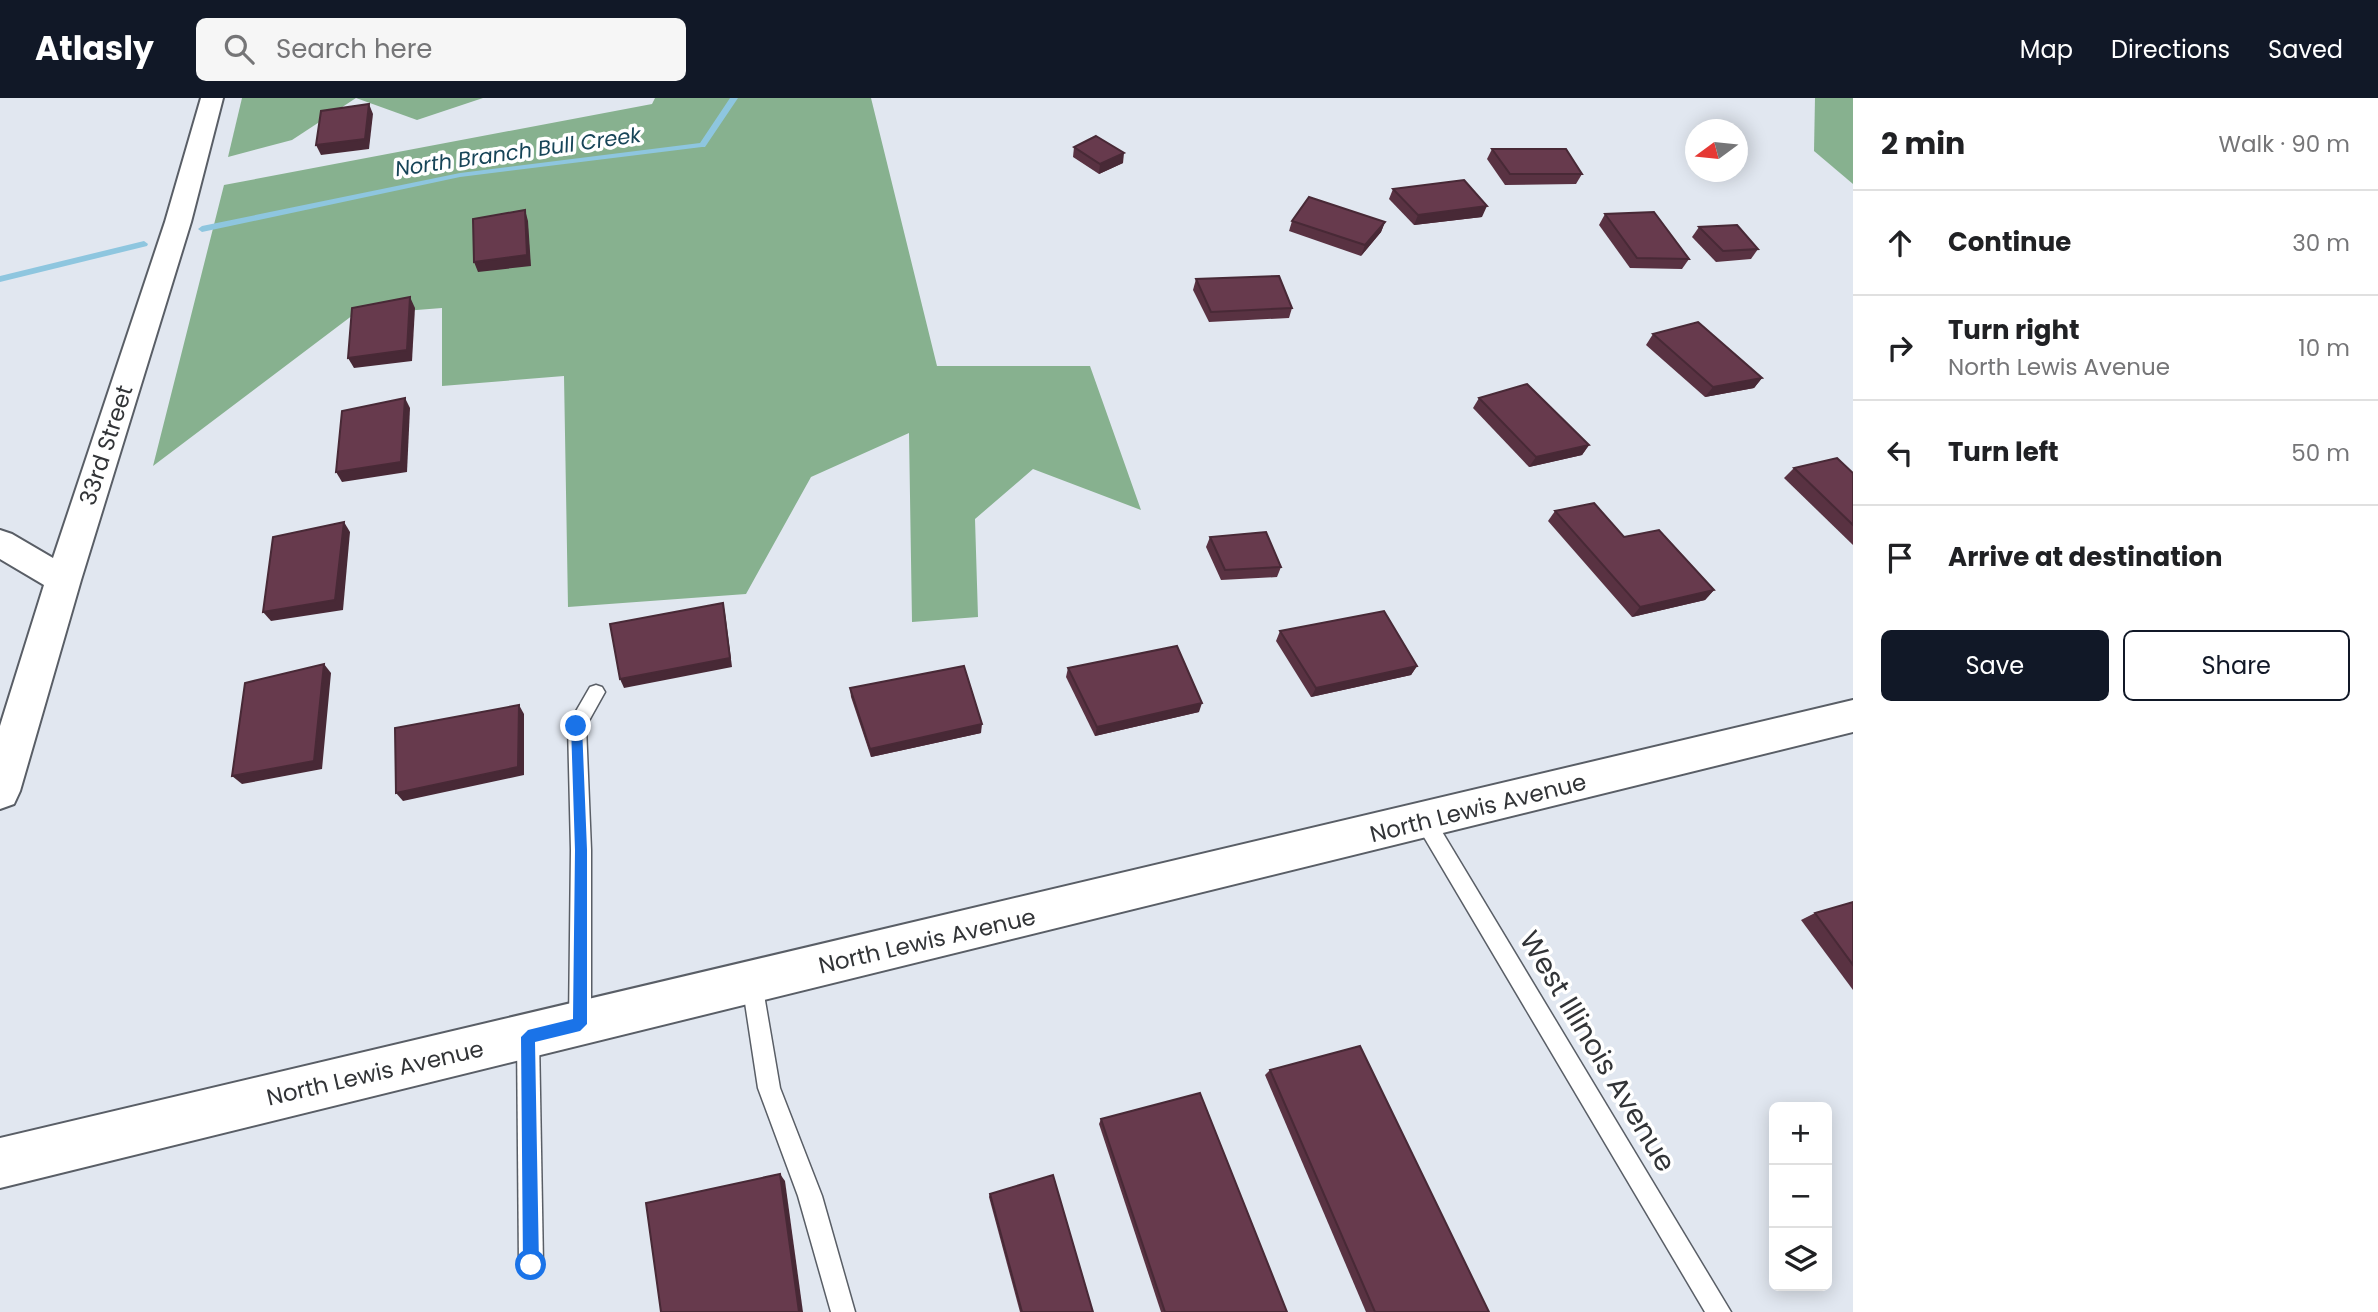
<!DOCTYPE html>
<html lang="en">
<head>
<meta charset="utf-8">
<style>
	body { margin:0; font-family:Poppins,sans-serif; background:#f6f6f6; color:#202124 }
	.controls { position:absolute; right:21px; bottom:21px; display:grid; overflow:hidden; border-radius:10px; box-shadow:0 4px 18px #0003 }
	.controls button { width:63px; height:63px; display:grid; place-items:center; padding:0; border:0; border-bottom:2px solid #e0e0e0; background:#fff; color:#202124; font:35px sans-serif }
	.compass { position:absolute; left:1685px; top:21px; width:63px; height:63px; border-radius:50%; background:#fff; box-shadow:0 4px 18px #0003; rotate:255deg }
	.stop { position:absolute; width:21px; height:21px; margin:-16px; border:5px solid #1a73e8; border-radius:50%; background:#fff }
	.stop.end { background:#1a73e8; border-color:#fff; box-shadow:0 2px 7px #0008 }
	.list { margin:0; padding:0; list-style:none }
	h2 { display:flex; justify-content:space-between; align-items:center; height:91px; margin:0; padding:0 28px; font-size:30px }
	h2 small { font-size:23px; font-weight:400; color:#757577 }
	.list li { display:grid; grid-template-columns:46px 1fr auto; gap:21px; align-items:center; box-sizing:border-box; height:105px; padding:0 28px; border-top:2px solid #e0e0e0 }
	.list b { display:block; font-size:26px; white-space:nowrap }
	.list p { margin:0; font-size:23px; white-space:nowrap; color:#757577 }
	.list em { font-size:23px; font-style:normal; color:#757577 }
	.actions { display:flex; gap:14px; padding:21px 28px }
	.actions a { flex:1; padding:16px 0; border:2px solid #111827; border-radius:10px; text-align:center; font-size:24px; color:#111827 }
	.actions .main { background:#111827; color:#fff }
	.icon { flex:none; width:38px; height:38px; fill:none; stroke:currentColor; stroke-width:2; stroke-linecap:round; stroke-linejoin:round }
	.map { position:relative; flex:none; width:1853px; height:1214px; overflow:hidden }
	header { display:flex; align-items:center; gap:42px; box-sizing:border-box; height:98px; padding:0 35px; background:#111827; color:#fff }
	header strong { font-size:33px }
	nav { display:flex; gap:38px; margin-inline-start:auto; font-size:24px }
	.search { width:490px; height:63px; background:#f6f6f6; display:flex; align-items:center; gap:18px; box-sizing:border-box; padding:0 24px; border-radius:10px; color:#757577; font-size:26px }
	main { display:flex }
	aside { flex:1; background:#fff }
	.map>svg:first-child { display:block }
	.forest { fill:#87b18f }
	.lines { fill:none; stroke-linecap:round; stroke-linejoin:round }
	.stream { fill:#8ec6df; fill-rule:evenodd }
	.lane-casing { stroke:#595e66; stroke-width:3 }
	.secondary-casing { stroke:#595e66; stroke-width:4 }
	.lane { fill:#fff; fill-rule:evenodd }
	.secondary { fill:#fff; fill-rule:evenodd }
	.wall { fill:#593242 }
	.shaded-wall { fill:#482936 }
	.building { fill:#673a4d; stroke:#482936; stroke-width:2 }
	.route { fill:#1a73e8 }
	.labels { text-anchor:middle; stroke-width:7; stroke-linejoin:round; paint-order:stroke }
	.far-water-label { font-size:21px; font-style:italic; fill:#174558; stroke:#fff }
	.street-label { font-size:23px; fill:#323437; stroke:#fff }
	.near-street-label { font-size:28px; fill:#323437; stroke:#fff }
</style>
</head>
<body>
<header>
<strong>Atlasly</strong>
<div class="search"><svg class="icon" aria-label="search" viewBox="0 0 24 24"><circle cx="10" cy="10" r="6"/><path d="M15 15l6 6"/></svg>Search here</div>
<nav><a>Map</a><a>Directions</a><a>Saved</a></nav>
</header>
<main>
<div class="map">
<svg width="1853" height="1214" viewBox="0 0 1853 1214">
	<rect width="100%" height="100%" fill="#e1e7f0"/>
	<!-- forest -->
	<g class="forest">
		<polygon points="242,0 356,0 292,42 228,59"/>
		<polygon points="356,0 483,0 417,22"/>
		<polygon points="655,0 871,0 937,268 1090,268 1141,412 1033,371 975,421 978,519 912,524 909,335 811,379 746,496 568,509 564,278 442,288 442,210 353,217 153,368 224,87 652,6"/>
		<polygon points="1815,0 1853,0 1853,86 1814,53"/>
	</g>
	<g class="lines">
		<!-- stream -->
		<g class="stream">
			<polygon points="730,0 738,0 705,49 702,49 460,79 202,134 198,131 202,128 460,75 700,45"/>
			<polygon points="144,143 148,146 147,148 0,184 0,178"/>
		</g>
		<!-- lane casing -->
		<g class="lane-casing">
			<g id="lane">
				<polygon points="596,587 602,589 605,594 586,628 591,752 591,926 588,934 580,937 572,934 569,926 571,752 568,627 590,589"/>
				<polygon points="1425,715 1432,717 1731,1214 1705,1214 1418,729 1416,723 1418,717"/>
				<polygon points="752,875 759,878 762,885 780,990 822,1098 855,1214 831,1214 798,1098 758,990 742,885 745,878"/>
				<polygon points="528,927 536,930 539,938 543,1167 540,1176 531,1179 522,1176 519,1167 517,938 520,930"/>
			</g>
		</g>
		<!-- secondary casing -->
		<g class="secondary-casing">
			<g id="secondary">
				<polygon points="201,0 223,0 191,124 81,482 20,693 14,706 0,711 0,628 44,487 0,461 0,432 12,436 53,460 165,124"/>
				<polygon points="1853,602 1853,634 0,1090 0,1040"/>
			</g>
		</g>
		<!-- lane -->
		<use href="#lane" class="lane"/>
		<!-- secondary -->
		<use href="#secondary" class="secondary"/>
	</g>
	<!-- wall -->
	<g class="wall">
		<polygon points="1074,49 1123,65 1099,76 1073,59"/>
		<polygon points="1492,51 1582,76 1576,86 1505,87 1487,61"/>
		<polygon points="1393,91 1482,119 1414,127 1389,101"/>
		<polygon points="1605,116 1689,161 1682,171 1630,170 1599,127"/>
		<polygon points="1292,123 1385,124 1381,134 1361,158 1289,133"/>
		<polygon points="1699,129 1758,151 1751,161 1716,164 1692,139"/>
		<polygon points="1196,181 1292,210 1289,220 1209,224 1193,192"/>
		<polygon points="1653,236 1762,280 1754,290 1705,299 1646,247"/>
		<polygon points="1479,300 1589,347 1582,357 1529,369 1473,310"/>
		<polygon points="1794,370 1853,375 1853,447 1784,380"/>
		<polygon points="1555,413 1624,439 1714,492 1705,502 1632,519 1548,423"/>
		<polygon points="1210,439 1281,469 1277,479 1221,482 1206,449"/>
		<polygon points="1280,533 1417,568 1411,577 1311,599 1276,543"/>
		<polygon points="1068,570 1199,614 1095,638 1066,579"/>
		<polygon points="850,590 981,635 871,659 851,599"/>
		<polygon points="1853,804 1853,892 1801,822 1815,815"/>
		<polygon points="1270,972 1489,1214 1366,1214 1265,977"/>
		<polygon points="1101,1021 1287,1214 1161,1214 1099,1026"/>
		<polygon points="990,1096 1093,1214 1020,1214 989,1099"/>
	</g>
	<!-- shaded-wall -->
	<g class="shaded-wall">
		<polygon points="369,6 373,16 369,51 321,57 316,47"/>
		<polygon points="1124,55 1123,65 1099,76 1100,66"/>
		<polygon points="1487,108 1482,119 1414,127 1418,117"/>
		<polygon points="525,112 528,123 531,168 478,174 474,164"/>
		<polygon points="1385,124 1381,134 1361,158 1365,147"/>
		<polygon points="410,199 415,210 412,263 354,270 348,260"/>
		<polygon points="1762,280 1754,290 1705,299 1713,289"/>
		<polygon points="405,300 410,310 407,374 342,384 336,374"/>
		<polygon points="1589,347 1582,357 1529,369 1536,359"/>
		<polygon points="344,424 350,434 343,512 271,523 263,514"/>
		<polygon points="1714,492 1705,502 1632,519 1640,509"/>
		<polygon points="723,505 725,515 732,569 624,590 620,581"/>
		<polygon points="324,566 331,575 322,671 242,686 232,678"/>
		<polygon points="1417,568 1411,577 1311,599 1316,590"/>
		<polygon points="1202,605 1199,614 1095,638 1097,629"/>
		<polygon points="519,607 524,616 524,677 403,703 396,695"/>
		<polygon points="982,626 981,635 871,659 870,651"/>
		<polygon points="780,1076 785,1083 803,1214 799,1214"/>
	</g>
	<!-- building -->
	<g class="building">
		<polygon points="369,6 365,41 316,47 321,13"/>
		<polygon points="1096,38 1124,55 1100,66 1074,49"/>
		<polygon points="1492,51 1566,51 1582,76 1510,76"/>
		<polygon points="1464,82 1487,108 1418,117 1393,91"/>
		<polygon points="1309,99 1385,124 1365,147 1292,123"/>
		<polygon points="525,112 527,157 474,164 473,121"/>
		<polygon points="1654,114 1689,161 1637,160 1605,116"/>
		<polygon points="1737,127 1758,151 1723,153 1699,129"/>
		<polygon points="1279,178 1292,210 1211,214 1196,181"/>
		<polygon points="410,199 407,252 348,260 352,210"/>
		<polygon points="1698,224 1762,280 1713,289 1653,236"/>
		<polygon points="1527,286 1589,347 1536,359 1479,300"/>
		<polygon points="405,300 401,364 336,374 342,313"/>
		<polygon points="1837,360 1853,375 1853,427 1794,370"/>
		<polygon points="1594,405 1624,439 1659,432 1714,492 1640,509 1555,413"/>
		<polygon points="344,424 335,502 263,514 273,439"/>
		<polygon points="1266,434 1281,469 1225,472 1210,439"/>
		<polygon points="723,505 730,560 620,581 610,526"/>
		<polygon points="1384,513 1417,568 1316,590 1280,533"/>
		<polygon points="1177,548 1202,605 1097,629 1068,570"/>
		<polygon points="324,566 314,663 232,678 245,585"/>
		<polygon points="964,568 982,626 870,651 850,590"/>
		<polygon points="519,607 518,669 396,695 395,630"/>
		<polygon points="1853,804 1853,867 1815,815"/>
		<polygon points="1360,948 1489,1214 1375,1214 1270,972"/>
		<polygon points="1200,995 1287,1214 1165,1214 1101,1021"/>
		<polygon points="780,1076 799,1214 661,1214 646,1105"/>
		<polygon points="1053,1077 1093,1214 1022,1214 990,1096"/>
	</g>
	<!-- route -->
	<polygon class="route" points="576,623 582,628 587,752 587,926 580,933 535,944 539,1167 537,1173 531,1175 526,1173 523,1167 521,939 528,932 573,921 575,752 571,628"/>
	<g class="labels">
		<!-- far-water labels -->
		<g class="far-water-label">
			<text transform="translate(518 54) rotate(-8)" y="7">North Branch Bull Creek</text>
		</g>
		<!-- street labels -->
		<g class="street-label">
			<text transform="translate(106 347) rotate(-72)" y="8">33rd Street</text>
			<text transform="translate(1478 710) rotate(-14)" y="8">North Lewis Avenue</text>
			<text transform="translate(927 843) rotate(-13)" y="8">North Lewis Avenue</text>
			<text transform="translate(375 975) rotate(-13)" y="8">North Lewis Avenue</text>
		</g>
		<!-- near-street labels -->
		<g class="near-street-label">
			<text transform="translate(1598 953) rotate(59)" y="10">West Illinois Avenue</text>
		</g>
	</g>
</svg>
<div class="controls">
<button>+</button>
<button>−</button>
<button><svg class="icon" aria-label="layers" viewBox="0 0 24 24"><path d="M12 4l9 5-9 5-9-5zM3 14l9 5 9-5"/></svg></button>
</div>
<svg class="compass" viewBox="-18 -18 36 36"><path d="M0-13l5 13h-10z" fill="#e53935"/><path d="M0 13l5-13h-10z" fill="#757577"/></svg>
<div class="stop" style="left:531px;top:1167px"></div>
<div class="stop end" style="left:576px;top:628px"></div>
</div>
<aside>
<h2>2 min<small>Walk · 90 m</small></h2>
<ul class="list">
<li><svg class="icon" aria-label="ahead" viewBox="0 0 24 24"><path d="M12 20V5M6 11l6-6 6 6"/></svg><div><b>Continue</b></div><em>30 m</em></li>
<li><svg class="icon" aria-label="right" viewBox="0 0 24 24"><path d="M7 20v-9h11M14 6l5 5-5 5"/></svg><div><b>Turn right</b><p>North Lewis Avenue</p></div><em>10 m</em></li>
<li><svg class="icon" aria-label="left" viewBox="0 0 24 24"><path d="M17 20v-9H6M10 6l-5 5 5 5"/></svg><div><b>Turn left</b></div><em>50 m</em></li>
<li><svg class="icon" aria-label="arrive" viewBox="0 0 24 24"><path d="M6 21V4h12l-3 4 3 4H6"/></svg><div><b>Arrive at destination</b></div></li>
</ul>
<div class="actions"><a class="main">Save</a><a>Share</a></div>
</aside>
</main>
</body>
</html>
